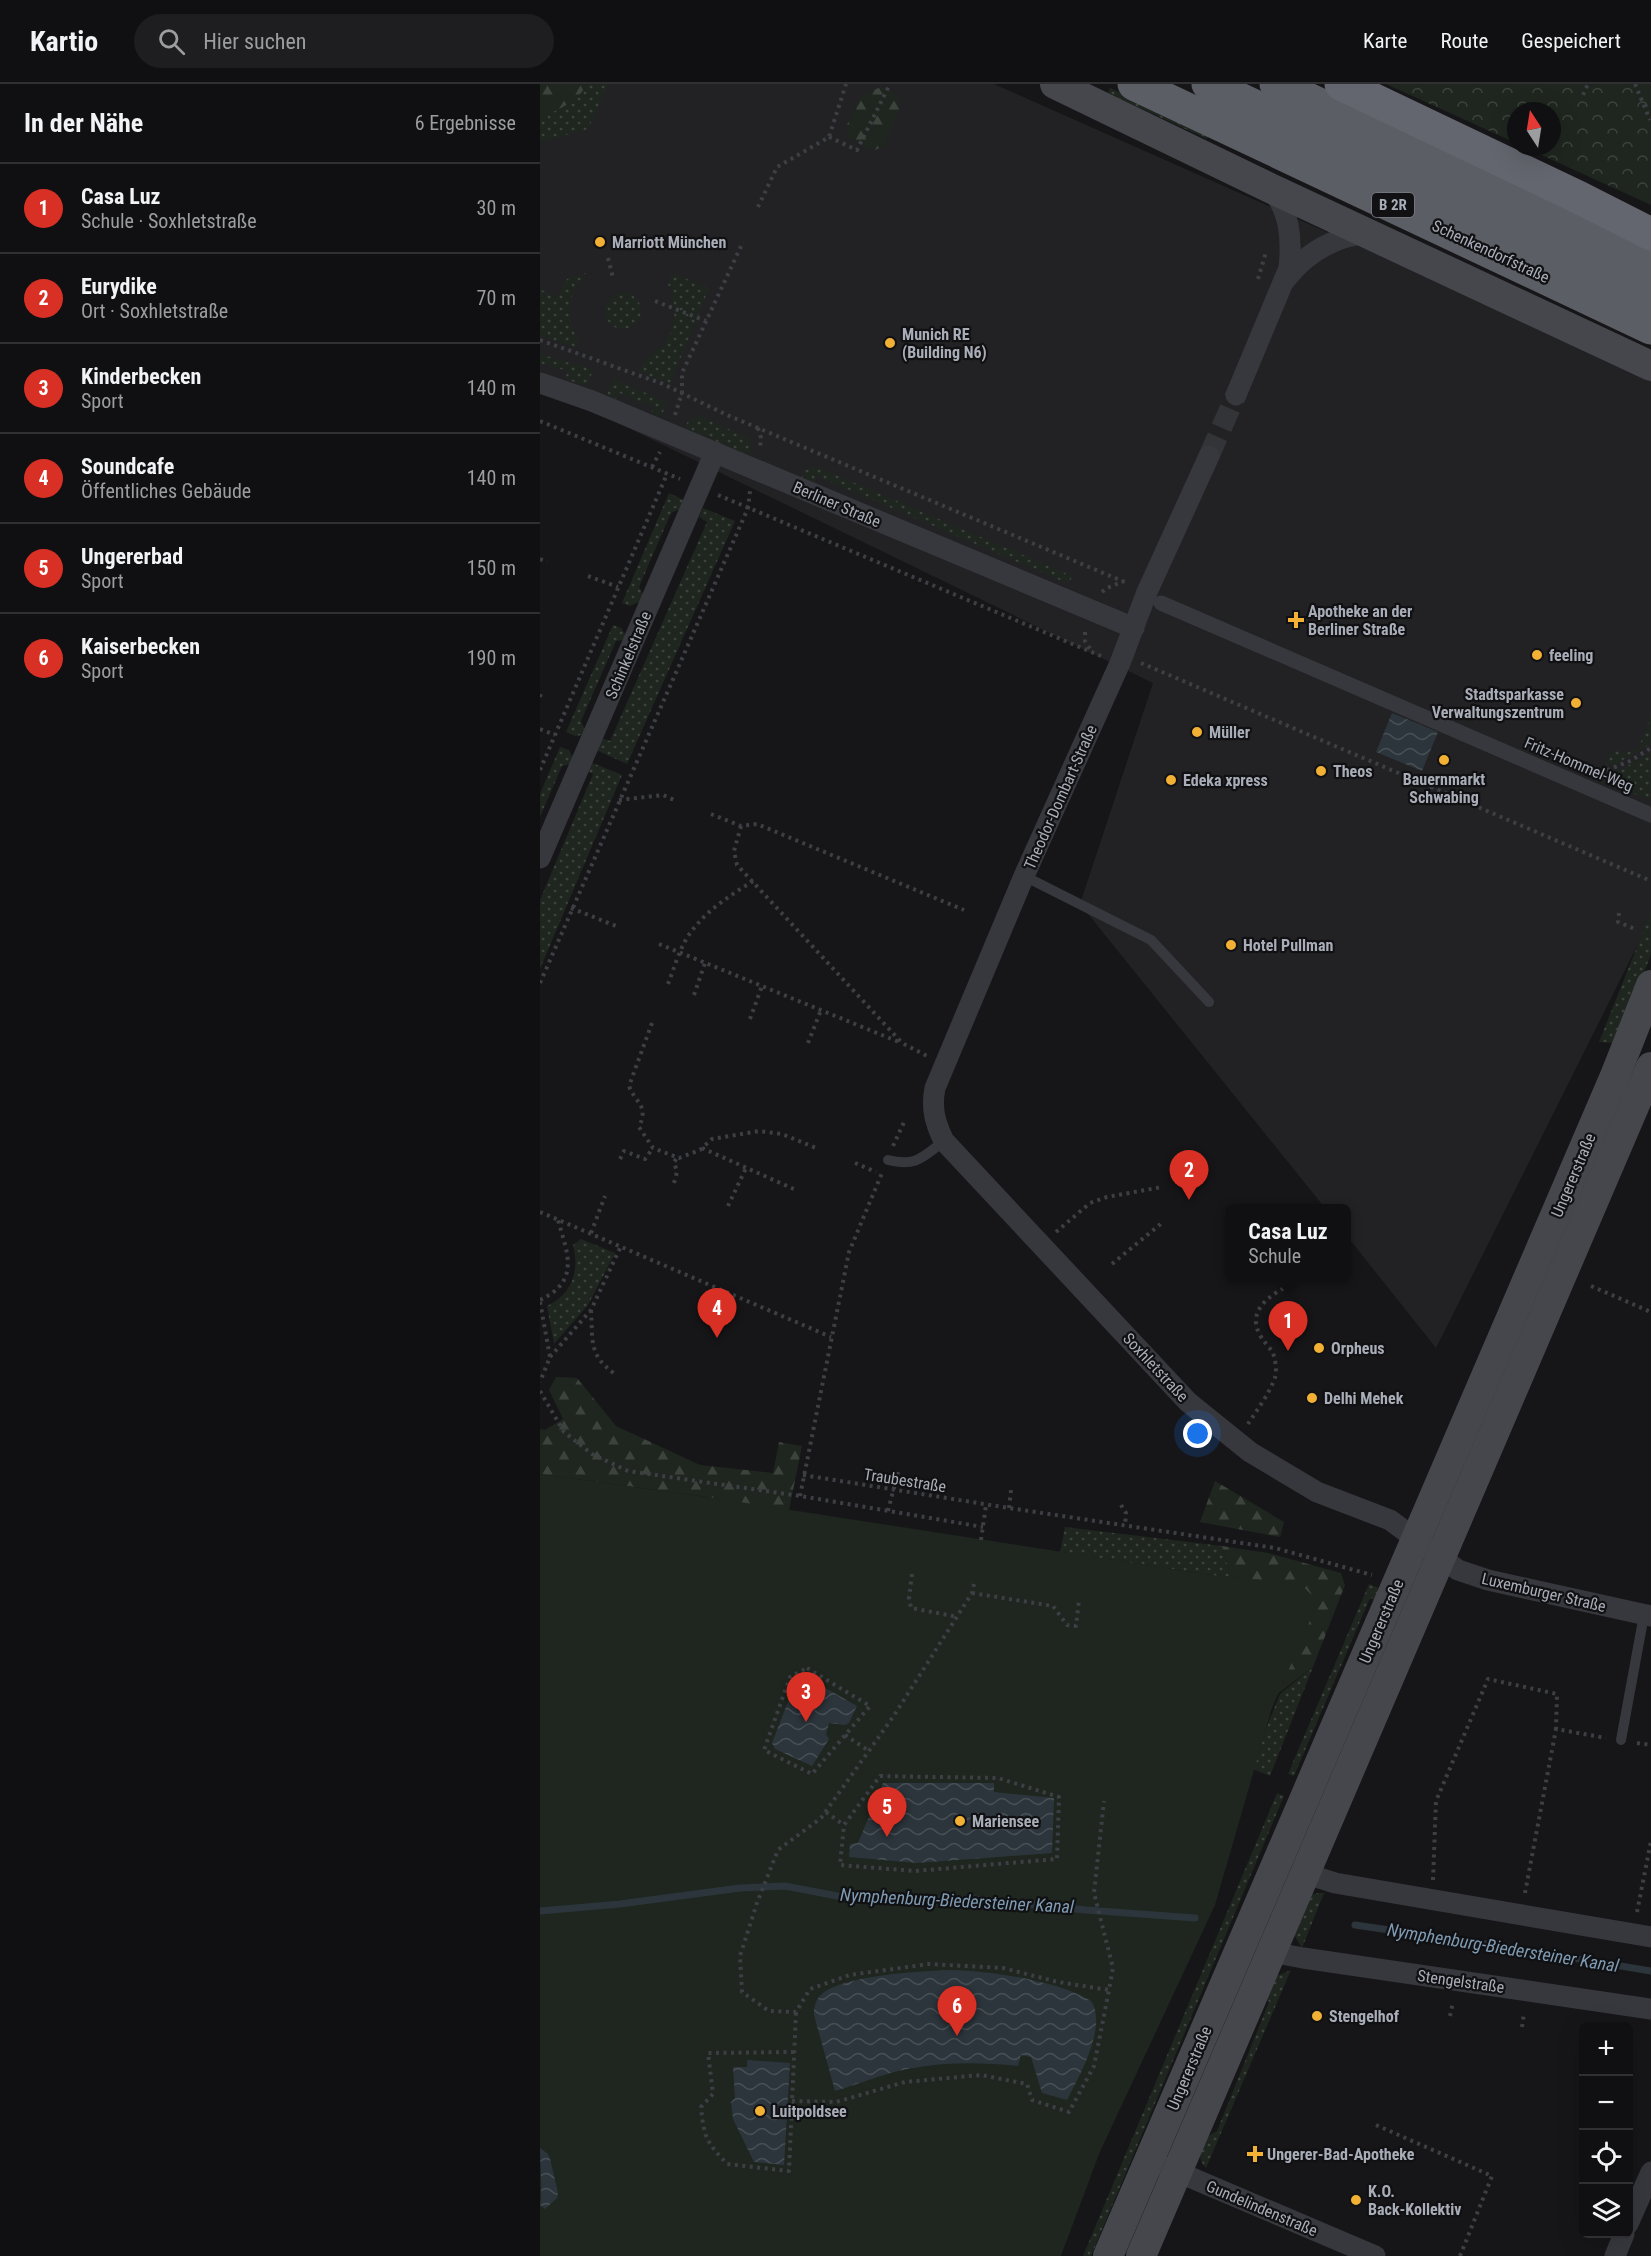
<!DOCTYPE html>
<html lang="de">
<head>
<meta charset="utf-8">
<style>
	body { margin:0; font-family:"Roboto Condensed",sans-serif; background:#1e1e20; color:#f1f3f6 }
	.controls { position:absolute; right:18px; bottom:18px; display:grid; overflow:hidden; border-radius:9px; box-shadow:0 6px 24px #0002 }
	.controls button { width:54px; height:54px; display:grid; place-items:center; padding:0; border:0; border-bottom:2px solid #303032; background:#101012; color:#f1f3f6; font:30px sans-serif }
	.compass { position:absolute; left:967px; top:18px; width:54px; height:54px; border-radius:50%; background:#101012; box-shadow:0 6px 24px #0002; rotate:348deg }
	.you { position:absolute; left:658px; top:1350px; width:21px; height:21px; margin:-15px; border:4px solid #fff; border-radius:50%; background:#1a73e8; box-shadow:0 0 0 9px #1a73e833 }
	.badge { display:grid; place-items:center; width:39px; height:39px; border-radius:50%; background:#d93025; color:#fff; font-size:20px; font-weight:700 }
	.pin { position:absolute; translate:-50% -50px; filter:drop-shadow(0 2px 3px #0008) }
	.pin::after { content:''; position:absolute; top:32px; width:21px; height:18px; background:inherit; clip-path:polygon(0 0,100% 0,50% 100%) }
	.popup { position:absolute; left:685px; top:1120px; width:126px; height:78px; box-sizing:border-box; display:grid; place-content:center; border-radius:9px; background:#101012; filter:drop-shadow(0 2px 4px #0005); font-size:20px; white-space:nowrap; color:#9c9d9f }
	.popup b { font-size:22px; color:#f1f3f6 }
	.popup::after { content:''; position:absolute; left:50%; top:100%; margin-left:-12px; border:12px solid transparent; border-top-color:#101012 }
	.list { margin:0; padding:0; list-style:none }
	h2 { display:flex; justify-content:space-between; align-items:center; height:78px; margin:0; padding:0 24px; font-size:26px }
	h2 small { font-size:20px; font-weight:400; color:#9c9d9f }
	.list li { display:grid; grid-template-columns:39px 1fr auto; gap:18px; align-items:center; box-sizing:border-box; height:90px; padding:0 24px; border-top:2px solid #303032 }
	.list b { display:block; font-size:22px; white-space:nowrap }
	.list p { margin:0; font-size:20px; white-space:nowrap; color:#9c9d9f }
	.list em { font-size:20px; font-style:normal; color:#9c9d9f }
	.icon { flex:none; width:33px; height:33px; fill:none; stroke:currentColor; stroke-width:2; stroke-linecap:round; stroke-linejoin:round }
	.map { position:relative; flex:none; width:1111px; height:2172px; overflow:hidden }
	header { display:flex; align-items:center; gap:36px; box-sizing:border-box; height:84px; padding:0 30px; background:#101012; border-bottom:2px solid #303032 }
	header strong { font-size:28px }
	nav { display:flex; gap:33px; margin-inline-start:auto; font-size:21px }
	.search { width:420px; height:54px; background:#1e1e20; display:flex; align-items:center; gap:15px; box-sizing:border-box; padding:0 21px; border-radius:33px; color:#9c9d9f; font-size:22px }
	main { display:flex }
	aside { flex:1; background:#101012 }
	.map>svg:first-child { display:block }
	.built { fill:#222225 }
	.grass { fill:url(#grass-dots) }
	.forest { fill:url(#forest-firs) }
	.park { fill:url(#park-crowns) }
	.garden { fill:#1e261f }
	.water { fill:url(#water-waves) }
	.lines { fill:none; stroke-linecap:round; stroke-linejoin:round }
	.stream { stroke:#2c353c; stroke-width:7 }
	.minor-tunnel { stroke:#333438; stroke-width:21; stroke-dasharray:21 10; stroke-linecap:butt }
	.path { stroke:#3d3f44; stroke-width:4; stroke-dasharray:3 4.5; stroke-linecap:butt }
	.service { stroke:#37383d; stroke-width:10 }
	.pedestrian { stroke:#37383d; stroke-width:15 }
	.minor { stroke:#37383d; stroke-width:21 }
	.secondary { stroke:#45474d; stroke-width:30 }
	.trunk { stroke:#5b5e65; stroke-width:33 }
	.motorway { stroke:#63666e; stroke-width:33 }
	.poi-dot { fill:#f2b134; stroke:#111113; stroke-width:2 }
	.labels { text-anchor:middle; stroke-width:4.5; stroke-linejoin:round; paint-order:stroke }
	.shield { fill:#111113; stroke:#7b7e86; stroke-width:1.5 }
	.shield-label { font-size:15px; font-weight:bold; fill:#a8adb8 }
	.poi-label { font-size:16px; font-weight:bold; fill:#a8adb8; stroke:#111113; text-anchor:start }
	.street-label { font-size:16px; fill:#a8adb8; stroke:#111113 }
	.water-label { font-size:18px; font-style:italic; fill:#7f9bb3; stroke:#111113 }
</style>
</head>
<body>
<header>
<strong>Kartio</strong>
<div class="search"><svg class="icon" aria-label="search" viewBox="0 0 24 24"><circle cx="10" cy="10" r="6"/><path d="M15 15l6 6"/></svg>Hier suchen</div>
<nav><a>Karte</a><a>Route</a><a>Gespeichert</a></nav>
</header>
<main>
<aside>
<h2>In der Nähe<small>6 Ergebnisse</small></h2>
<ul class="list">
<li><span class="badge">1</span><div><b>Casa Luz</b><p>Schule · Soxhletstraße</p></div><em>30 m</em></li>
<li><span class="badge">2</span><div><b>Eurydike</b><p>Ort · Soxhletstraße</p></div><em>70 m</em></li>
<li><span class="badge">3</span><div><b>Kinderbecken</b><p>Sport</p></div><em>140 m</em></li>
<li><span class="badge">4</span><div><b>Soundcafe</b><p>Öffentliches Gebäude</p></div><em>140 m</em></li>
<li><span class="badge">5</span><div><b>Ungererbad</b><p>Sport</p></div><em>150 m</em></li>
<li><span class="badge">6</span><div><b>Kaiserbecken</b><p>Sport</p></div><em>190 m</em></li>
</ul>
</aside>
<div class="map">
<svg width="1111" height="2172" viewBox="0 0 1111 2172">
	<defs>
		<pattern id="grass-dots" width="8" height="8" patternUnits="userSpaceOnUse" patternTransform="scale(1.5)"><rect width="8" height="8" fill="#1e261f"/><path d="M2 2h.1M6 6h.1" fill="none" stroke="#3c433d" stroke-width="1.8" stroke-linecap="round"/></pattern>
		<pattern id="forest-firs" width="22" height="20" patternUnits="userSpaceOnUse" patternTransform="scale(1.5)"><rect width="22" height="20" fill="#1e261f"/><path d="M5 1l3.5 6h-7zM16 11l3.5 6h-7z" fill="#3c433d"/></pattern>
		<pattern id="park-crowns" width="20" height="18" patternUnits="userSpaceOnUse" patternTransform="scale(1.5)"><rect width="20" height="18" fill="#1e261f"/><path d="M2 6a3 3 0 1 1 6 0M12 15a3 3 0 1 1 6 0" fill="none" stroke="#3c433d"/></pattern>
		<pattern id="water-waves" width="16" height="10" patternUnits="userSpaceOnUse" patternTransform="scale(1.5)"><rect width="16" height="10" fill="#2c353c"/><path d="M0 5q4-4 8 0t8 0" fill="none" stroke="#485056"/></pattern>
	</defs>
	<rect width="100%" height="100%" fill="#161618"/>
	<!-- built -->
	<polygon class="built" points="47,0 454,0 1111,292 1111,834 896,1264 807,1152 807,1124 785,1124 540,820 613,599 0,301 0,33 44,5"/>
	<!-- grass -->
	<g class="grass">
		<path d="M 47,0 L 68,0 L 48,45 L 0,58 L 0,33 C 17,27 38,17 47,0 Z"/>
		<polygon points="570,4 670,50 667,55 568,9"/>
		<path d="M 46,189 C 32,204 26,225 33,245 C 35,251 38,257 40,264 L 0,252 L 0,205 L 16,214 L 27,195 Z"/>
		<path d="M 132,189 L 169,204 L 130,300 L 99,288 C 107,270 109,275 121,263 C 138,245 137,221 128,200 Z"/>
		<circle cx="83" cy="227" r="18"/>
		<polygon points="0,270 53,286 47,302 25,295 28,287 0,279"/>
		<polygon points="73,295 127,318 121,333 111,329 114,323 80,309 77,315 67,311"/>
		<polygon points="159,332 209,354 212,364 209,371 145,344 148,337"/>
		<polygon points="275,382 532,492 529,500 277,392 274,399 261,394 264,387"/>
		<polygon points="129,409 144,416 140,425 131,429 99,503 103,510 101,517 90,522 82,519"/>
		<polygon points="163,424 195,437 87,680 56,666 61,654 70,657 167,438 159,433"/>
		<polygon points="73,541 81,544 86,551 84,556 76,557 41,637 45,646 43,651 35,652 26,648"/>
		<polygon points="1111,631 1111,660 1074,681 1066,681 1073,665 1084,670 1099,663"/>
		<polygon points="20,663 29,666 33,674 31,680 22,682 0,733 0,710"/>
		<polygon points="1111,668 1111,716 1059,697 1062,692 1081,686"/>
		<polygon points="50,678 82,691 0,885 0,816 53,690 46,687"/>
		<polygon points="1111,828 1111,870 1079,957 1073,959 1059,958"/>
		<path d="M 41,1155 L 75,1169 L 48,1221 L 14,1260 L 7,1222 C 32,1210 40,1187 33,1161 Z"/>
		<polygon points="525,1443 682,1462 690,1490 726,1519 671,1491 520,1468"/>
		<polygon points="829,1500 843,1506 838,1517 830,1514 754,1692 748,1690"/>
		<polygon points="773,1583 730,1692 710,1684 740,1610"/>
		<polygon points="737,1709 744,1712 551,2172 543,2172"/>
		<polygon points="779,1809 784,1809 762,1864 753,1849 770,1811"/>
		<path d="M 751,1886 L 666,2084 C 657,2075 660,2066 664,2055 L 677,2047 L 729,1918 L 724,1908 L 734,1893 Z"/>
	</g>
	<!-- forest -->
	<g class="forest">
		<path d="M 0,0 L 47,0 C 39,17 17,27 0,33 Z"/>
		<path d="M 341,3 L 354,9 L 361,21 C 356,35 348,45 346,60 C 326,74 327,60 309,54 L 306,42 C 322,19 310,15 341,3 Z"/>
		<polygon points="16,1293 37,1294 76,1342 160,1381 233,1389 239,1358 262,1362 248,1431 174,1414 0,1390 0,1345 5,1346 23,1335 9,1306"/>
		<polygon points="675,1397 744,1438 740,1453 660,1438"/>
		<polygon points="682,1462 728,1469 801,1489 805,1501 773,1583 732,1614 726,1519 690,1490"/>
	</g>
	<!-- park -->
	<polygon class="park" points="846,0 1111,0 1111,121 984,63 1012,63 1012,27 976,27 976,59"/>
	<!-- garden -->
	<polygon class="garden" points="0,1390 174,1414 671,1491 761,1500 778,1518 732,1624 675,1821 559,2070 521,2172 0,2172"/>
	<!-- water -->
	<g class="water">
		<polygon points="852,629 898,648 882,687 836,668"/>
		<polygon points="266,1593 317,1622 309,1639 305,1641 289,1639 286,1650 289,1655 272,1682 235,1665 232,1659 256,1597"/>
		<polygon points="343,1699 454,1699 454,1708 514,1714 512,1769 377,1779 309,1773 310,1760 318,1759"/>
		<path d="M 412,1886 C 451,1887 519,1897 551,1917 C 568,1941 539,1993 527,2016 L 502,2009 L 491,1973 L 481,1971 L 478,1982 C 441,1978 404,1978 367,1985 C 343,1990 319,2000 295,2007 L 274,1931 C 274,1923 275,1916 282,1910 C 304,1891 382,1887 412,1886 Z"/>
		<polygon points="207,1976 250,1979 244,2081 214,2078 193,2035 191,2018 195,2014 193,1983 207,1983"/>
		<path d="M 0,2064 L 8,2070 L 10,2075 L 18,2109 L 17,2114 L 5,2125 L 0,2121 C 3,2114 0,2076 0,2064 Z"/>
	</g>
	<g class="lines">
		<!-- stream -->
		<g class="stream">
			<polyline points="0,1827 80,1820 200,1804 245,1802 313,1815 354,1817 435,1815 546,1826 655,1834"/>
			<polyline points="815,1841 966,1863 1111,1887"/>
		</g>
		<!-- minor-tunnel -->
		<polyline class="minor-tunnel" points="669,372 696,311"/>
		<!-- path -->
		<g class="path">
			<polyline points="1095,0 1110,36"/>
			<polyline points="1043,11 1048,0"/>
			<polyline points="289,53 317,66 350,0"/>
			<polyline points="218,123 237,83 289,53 306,0"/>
			<polyline points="68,174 73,194"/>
			<polyline points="718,195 726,168"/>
			<polyline points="115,217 166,237"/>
			<polyline points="0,256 123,300 187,331 587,499"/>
			<polyline points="135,331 142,309 142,289 203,158"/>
			<polyline points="0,337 140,395"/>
			<polyline points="218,344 221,354 220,365"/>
			<polyline points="112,383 120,368"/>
			<polyline points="178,411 561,572"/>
			<polyline points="0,475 7,478"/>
			<polyline points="48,492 78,503"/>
			<polyline points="562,508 567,504 584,497"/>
			<polyline points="545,548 545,557 552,568"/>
			<polyline points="601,579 1111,797"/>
			<polyline points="0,613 1,609"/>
			<polyline points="0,645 15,651"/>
			<polyline points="0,686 127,390"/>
			<polyline points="1060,689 1090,677 1111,664"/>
			<polyline points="79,716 123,711 134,716"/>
			<polyline points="171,730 201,742 217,740 424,826"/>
			<polyline points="201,742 194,767 197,781 362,959 387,972"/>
			<polyline points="31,824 76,842"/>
			<polyline points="1079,829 1078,838 1095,845"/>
			<polyline points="119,860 359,958"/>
			<polyline points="0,899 208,424 210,407"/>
			<path d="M 128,900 C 135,882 141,859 154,844 C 170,824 191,811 213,797"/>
			<polyline points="154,911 165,879"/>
			<polyline points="210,935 222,902"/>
			<path d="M 112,939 L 89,1002 C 96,1020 109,1021 99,1043 L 113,1064 L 139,1074 L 160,1066 L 172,1055 L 219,1047 L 242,1050 L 276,1064"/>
			<polyline points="268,959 281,926"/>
			<polyline points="353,1062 365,1036"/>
			<polyline points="162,1064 256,1106"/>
			<polyline points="80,1075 84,1067 105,1075 113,1064"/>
			<polyline points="315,1079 336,1088"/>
			<polyline points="134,1099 137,1088 134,1078 137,1074"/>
			<polyline points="188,1122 206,1084"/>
			<polyline points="0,1128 291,1253"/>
			<polyline points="516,1148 550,1119 567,1113 622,1103"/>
			<polyline points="51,1149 65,1112"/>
			<polyline points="572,1180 623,1138"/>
			<polyline points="1051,1202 1111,1228"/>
			<path d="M 0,1216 C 40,1197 28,1171 18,1136"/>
			<polyline points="0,1218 10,1273 0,1298"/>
			<path d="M 51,1226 C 53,1256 48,1271 75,1290"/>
			<polyline points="10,1273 51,1226 81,1162"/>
			<polyline points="0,1307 24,1348 52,1370 88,1387 260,1412 443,1443"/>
			<path d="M 708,1340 C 715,1329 737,1299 736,1287 C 735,1263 729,1267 720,1251 C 703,1221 743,1204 764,1194"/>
			<polyline points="263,1391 469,1424 735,1464 832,1491"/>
			<polyline points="260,1412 309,1168 342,1089"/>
			<polyline points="581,1421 586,1429 585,1442"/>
			<polyline points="469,1424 471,1406"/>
			<polyline points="348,1427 358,1388"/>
			<polyline points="441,1456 446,1421"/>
			<polyline points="372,1490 369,1514 371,1524 418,1533"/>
			<polyline points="434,1500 432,1509 353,1633 281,1734 238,1766 217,1819 200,1872 202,1908 229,1927 256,1928 270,1905 310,1891 389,1880 463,1884 518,1898 569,1906 573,1884 554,1809 564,1717"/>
			<polyline points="432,1509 513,1522 527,1541 536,1542 539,1516"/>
			<polygon points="267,1584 330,1622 272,1690 224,1666 250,1593"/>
			<polyline points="305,1651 329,1667"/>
			<polyline points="1097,1659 1111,1661"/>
			<polygon points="340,1692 458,1694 519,1713 517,1775 375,1787 300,1781 304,1741"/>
			<polyline points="286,1728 304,1741"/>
			<polyline points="893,1796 896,1717 948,1595 1017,1610 1016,1645"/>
			<polyline points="985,1809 1016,1645 1066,1654"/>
			<polyline points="1097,1828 1111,1757"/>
			<polyline points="910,1932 913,1918"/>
			<polyline points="982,1943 984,1929"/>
			<path d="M 254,1968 L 168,1969 L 173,2010 L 161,2023 C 164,2054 166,2057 187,2080 L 249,2087 L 256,1928"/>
			<polyline points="252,2017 296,2018 365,1998 441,1991 487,2000 492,2016 529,2028 554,1982 569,1906"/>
			<polyline points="836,2041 952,2092 920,2172"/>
		</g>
		<!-- service -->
		<g class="service">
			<polyline points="484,792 611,856 669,918"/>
			<path d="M 348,1076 C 376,1083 383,1073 404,1057"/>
			<polyline points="1081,1656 1104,1531"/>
		</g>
		<!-- pedestrian -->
		<polyline class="pedestrian" points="621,519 1111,731"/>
		<!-- minor -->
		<g class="minor">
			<path d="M 745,196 C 766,169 795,152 829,149"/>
			<polyline points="0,299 52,317 594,544"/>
			<path d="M 696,311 L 749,184 C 752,155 750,126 730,104"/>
			<path d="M 669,372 L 607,508 L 580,579 L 484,792 L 395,1004 C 391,1024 395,1039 404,1057 L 648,1318 L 710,1368 L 777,1408 L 850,1436 L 918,1486 L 948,1496 L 1111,1532"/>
			<polyline points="0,774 175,368"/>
			<polyline points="764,1789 795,1799 1111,1853"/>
			<polyline points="731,1868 763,1874 1111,1925"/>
			<polyline points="626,2083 835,2172"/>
			<polyline points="1088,2140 1111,2088"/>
			<polyline points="1075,2172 1084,2150"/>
		</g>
		<!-- secondary -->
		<g class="secondary">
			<polyline points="515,0 730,104 1111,282"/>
			<polyline points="568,2172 1075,992 1111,901"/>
			<polyline points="601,2172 1111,983"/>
		</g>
		<!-- trunk -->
		<g class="trunk">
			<polyline points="594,0 1111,244"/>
			<polyline points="668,0 1111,210"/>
			<polyline points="736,0 1111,176"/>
		</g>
		<!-- motorway -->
		<polyline class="motorway" points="801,0 1040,114 1111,150"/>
	</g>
	<!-- markers -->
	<g class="poi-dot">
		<circle cx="60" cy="158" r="6"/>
		<circle cx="350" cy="259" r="6"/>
		<path d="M753 527h6v6h6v6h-6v6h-6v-6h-6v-6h6z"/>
		<circle cx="997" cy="571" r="6"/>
		<circle cx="1036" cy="619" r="6"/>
		<circle cx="657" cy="648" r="6"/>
		<circle cx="904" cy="676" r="6"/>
		<circle cx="781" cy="687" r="6"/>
		<circle cx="631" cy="696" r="6"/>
		<circle cx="691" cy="861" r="6"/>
		<circle cx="779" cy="1264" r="6"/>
		<circle cx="772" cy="1314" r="6"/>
		<circle cx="420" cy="1737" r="6"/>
		<circle cx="777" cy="1932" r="6"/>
		<circle cx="220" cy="2027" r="6"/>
		<path d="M712 2061h6v6h6v6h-6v6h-6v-6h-6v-6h6z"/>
		<circle cx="816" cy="2116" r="6"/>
	</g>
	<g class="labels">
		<!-- shield labels -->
		<rect class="shield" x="832" y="109" width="42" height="24" rx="4.5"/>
		<g class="shield-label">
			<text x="853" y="126">B 2R</text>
		</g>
		<!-- poi labels -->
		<g class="poi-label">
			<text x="72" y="164">Marriott München</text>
			<text x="362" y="256">Munich RE<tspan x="362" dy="18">(Building N6)</tspan></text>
			<text x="768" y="533">Apotheke an der<tspan x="768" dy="18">Berliner Straße</tspan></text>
			<text x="1009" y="577">feeling</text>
			<text x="1024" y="616" text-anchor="end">Stadtsparkasse<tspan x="1024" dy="18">Verwaltungszentrum</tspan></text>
			<text x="669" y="654">Müller</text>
			<text x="793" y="693">Theos</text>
			<text x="904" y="701" text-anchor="middle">Bauernmarkt<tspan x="904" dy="18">Schwabing</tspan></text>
			<text x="643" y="702">Edeka xpress</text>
			<text x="703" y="867">Hotel Pullman</text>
			<text x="791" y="1270">Orpheus</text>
			<text x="784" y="1320">Delhi Mehek</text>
			<text x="432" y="1743">Mariensee</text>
			<text x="789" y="1938">Stengelhof</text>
			<text x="232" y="2033">Luitpoldsee</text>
			<text x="727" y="2076">Ungerer-Bad-Apotheke</text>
			<text x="828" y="2113">K.O.<tspan x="828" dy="18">Back-Kollektiv</tspan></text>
		</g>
		<!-- street labels -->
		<g class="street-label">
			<text transform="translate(951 167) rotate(25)" y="6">Schenkendorfstraße</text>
			<text transform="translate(297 420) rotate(23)" y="6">Berliner Straße</text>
			<text transform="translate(88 571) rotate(-67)" y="6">Schinkelstraße</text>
			<text transform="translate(1039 680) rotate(23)" y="6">Fritz-Hommel-Weg</text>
			<text transform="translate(520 713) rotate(-66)" y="6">Theodor-Dombart-Straße</text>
			<text transform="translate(1033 1091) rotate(-67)" y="6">Ungererstraße</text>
			<text transform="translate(616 1283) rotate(47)" y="6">Soxhletstraße</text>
			<text transform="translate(365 1396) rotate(9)" y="6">Traubestraße</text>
			<text transform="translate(1004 1508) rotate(13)" y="6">Luxemburger Straße</text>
			<text transform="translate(841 1537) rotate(-67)" y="6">Ungererstraße</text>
			<text transform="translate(921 1897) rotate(8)" y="6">Stengelstraße</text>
			<text transform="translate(649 1984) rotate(-67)" y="6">Ungererstraße</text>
			<text transform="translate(722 2124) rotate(23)" y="6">Gundelindenstraße</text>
		</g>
		<!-- water labels -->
		<g class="water-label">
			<text transform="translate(417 1817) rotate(3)" y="6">Nymphenburg-Biedersteiner Kanal</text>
			<text transform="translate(963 1864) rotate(9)" y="6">Nymphenburg-Biedersteiner Kanal</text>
		</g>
	</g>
</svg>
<div class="controls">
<button>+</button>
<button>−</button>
<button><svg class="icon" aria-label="locate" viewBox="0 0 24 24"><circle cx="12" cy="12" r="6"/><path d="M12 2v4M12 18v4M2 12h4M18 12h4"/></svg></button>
<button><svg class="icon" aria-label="layers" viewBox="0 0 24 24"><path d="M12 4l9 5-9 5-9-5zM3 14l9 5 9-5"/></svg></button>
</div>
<svg class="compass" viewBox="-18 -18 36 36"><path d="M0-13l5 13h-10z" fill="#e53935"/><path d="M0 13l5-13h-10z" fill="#9c9d9f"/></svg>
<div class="you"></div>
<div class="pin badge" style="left:748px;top:1267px">1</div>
<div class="popup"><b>Casa Luz</b>Schule</div>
<div class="pin badge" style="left:649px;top:1116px">2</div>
<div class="pin badge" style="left:266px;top:1638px">3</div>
<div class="pin badge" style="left:177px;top:1254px">4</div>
<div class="pin badge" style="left:347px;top:1753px">5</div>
<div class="pin badge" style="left:417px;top:1952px">6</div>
</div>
</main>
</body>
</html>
